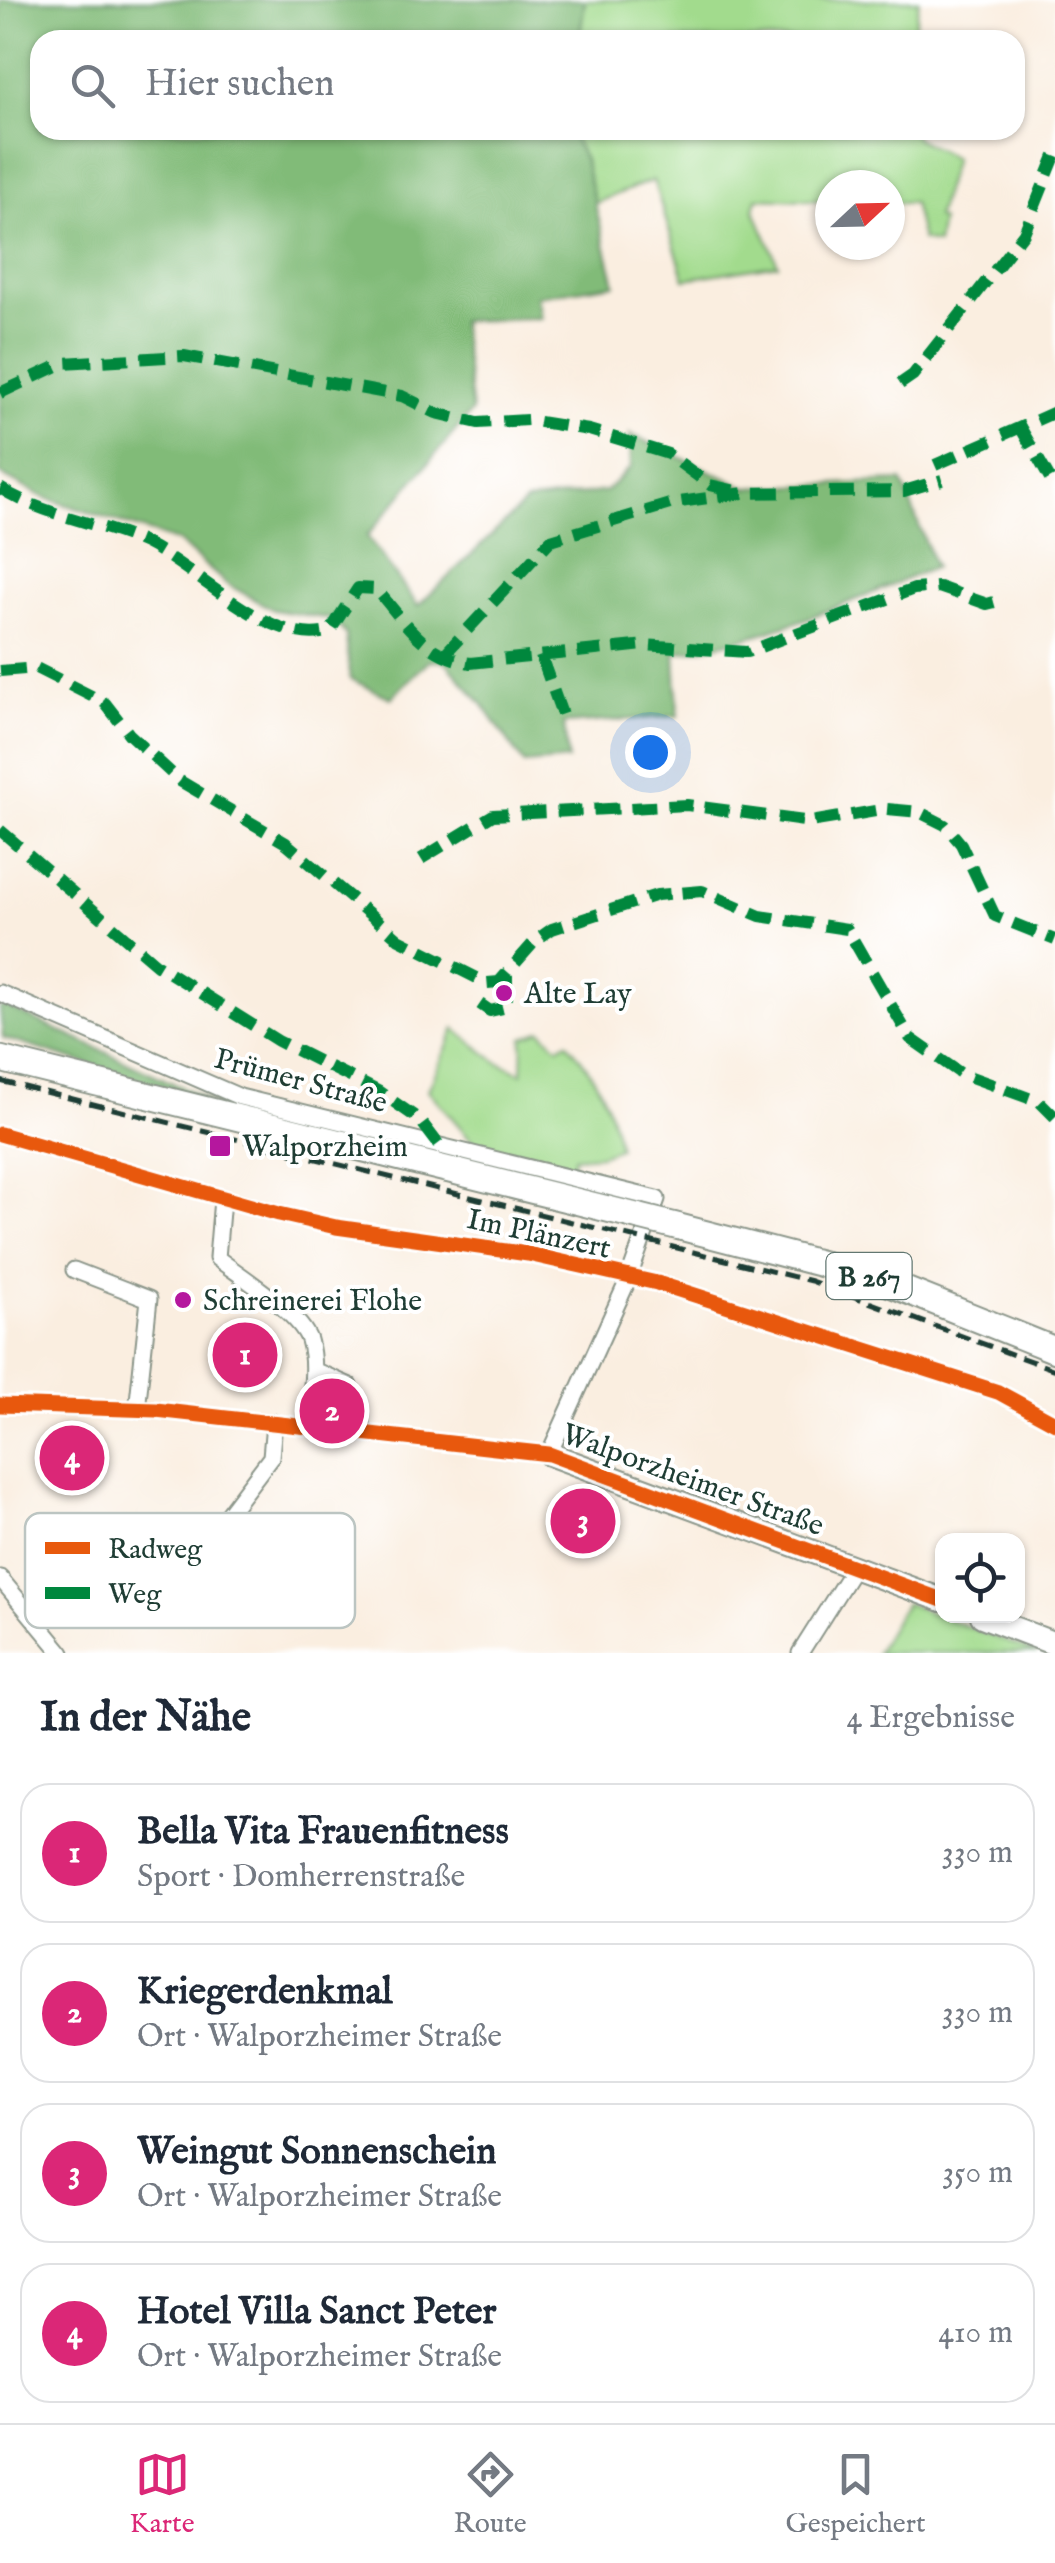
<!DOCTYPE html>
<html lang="de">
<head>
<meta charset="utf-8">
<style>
	body { margin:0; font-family:"IM FELL English",serif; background:#f6f6f7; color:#1f2937 }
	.controls { position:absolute; right:30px; bottom:30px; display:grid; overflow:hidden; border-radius:20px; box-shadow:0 2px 8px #0004 }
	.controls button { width:90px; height:90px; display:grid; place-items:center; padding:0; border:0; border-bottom:2px solid #e0e1e3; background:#fff; color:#1f2937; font:50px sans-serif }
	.compass { position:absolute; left:815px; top:170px; width:90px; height:90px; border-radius:50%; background:#fff; box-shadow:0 2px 8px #0004; rotate:68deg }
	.you { position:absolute; left:650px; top:752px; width:35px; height:35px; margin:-25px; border:8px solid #fff; border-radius:50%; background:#1a73e8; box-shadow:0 0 0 15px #1a73e833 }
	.badge { display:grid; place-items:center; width:65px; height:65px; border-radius:50%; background:#db2777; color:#fff; font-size:32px; font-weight:700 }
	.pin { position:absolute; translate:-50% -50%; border:5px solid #fff; box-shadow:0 2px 10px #0006 }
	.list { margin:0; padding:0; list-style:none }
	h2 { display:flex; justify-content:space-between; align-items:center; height:130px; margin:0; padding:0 40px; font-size:42px }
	h2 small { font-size:32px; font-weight:400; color:#747a83 }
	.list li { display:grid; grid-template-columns:65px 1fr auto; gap:30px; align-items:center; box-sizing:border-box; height:140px; margin:0 20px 20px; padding:0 20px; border:2px solid #e0e1e3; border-radius:30px }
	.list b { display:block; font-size:38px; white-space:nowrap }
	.list p { margin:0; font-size:32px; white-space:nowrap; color:#747a83 }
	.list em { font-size:32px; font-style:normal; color:#747a83 }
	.icon { flex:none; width:55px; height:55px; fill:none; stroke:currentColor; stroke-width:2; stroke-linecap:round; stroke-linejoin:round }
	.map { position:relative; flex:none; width:1055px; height:1653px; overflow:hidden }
	.search { position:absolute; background:#fff; box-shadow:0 2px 8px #0004; left:30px; right:30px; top:30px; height:110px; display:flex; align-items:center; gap:25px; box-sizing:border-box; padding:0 35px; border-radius:30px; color:#747a83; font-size:38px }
	.sheet { height:770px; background:#fff }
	nav { display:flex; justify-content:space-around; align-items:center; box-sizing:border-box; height:140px; border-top:2px solid #e0e1e3; background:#fff; font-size:28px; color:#747a83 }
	nav a { display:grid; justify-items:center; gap:5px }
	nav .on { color:#db2777 }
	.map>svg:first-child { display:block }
	.green { fill:#a2db8d; stroke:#608c60; stroke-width:2.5 }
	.forest { fill:#81bb78; stroke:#507c56; stroke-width:2.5 }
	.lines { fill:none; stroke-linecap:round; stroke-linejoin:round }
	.street-casing { stroke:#8c968a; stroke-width:19 }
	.secondary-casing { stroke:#8c968a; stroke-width:26 }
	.primary-casing { stroke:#8c968a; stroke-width:29 }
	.street { stroke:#fff; stroke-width:15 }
	.secondary { stroke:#fff; stroke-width:22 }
	.primary { stroke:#fff; stroke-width:25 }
	.rail { stroke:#1f3d34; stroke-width:5; stroke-dasharray:15 8; stroke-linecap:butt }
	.primary-bridge-casing { stroke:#8c968a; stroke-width:29; stroke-linecap:butt }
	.primary-bridge { stroke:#fff; stroke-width:25 }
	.quiet { stroke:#00873e; stroke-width:12; stroke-dasharray:25 12; stroke-linecap:butt }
	.cycleway-casing { stroke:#fff; stroke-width:21 }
	.cycleway { stroke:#e8590c; stroke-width:15 }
	.poi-dot { fill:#b5179e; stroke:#fff; stroke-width:4 }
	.labels { text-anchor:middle; stroke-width:8; stroke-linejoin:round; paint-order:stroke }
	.shield { fill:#fff; stroke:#627771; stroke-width:2.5 }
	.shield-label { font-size:28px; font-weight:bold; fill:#1f3d34 }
	.poi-label { font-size:30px; fill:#1f3d34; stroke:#fff; text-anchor:start }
	.street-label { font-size:30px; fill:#1f3d34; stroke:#fff }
	.key { fill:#fff; stroke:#bcc5c2; stroke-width:2.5 }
	.key-label { font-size:28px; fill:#1f3d34 }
</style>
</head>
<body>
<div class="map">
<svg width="1055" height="1653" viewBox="0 0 1055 1653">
	<rect width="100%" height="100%" fill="#fff"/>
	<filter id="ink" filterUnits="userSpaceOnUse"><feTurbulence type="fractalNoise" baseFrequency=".01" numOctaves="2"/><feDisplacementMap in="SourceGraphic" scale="20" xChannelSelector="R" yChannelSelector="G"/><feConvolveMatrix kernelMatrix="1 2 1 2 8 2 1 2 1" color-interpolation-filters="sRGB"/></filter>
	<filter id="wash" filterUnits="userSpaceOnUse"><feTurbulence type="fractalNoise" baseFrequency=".0048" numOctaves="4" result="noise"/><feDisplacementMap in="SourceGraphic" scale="40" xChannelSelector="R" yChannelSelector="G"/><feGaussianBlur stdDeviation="2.25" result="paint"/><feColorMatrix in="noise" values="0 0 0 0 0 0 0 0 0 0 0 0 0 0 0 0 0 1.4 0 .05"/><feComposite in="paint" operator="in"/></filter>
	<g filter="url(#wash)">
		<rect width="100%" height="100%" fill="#faeee0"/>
		<!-- green -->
		<g class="green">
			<polygon points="585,0 919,0 913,40 579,40"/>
			<polygon points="569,130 911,130 916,138 954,158 936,218 941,220 937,244 922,240 913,203 890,203 890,185 830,185 830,201 757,198 754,209 778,264 685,279 653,180 595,203 584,160"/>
			<path d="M 455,1029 L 497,1062 L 522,1073 L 523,1038 L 541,1030 L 558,1047 L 567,1042 C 597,1075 610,1104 619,1148 L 600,1155 L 574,1157 L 573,1167 L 481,1151 L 428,1090 Z"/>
			<polygon points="905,1603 1037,1653 876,1653"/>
		</g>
		<!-- forest -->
		<g class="forest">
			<path d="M 0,0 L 585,0 L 579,40 L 40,40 L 40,130 L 569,130 L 584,160 L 615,284 L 537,296 L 541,318 L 460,321 L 472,411 L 367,536 L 418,606 L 526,502 L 606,491 L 631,467 L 630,434 L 747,488 L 902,481 L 935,567 C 849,603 767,639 675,653 L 678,716 L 564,724 L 568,760 L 524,764 L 483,705 L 446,662 L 429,660 L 391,698 L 350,679 L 346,634 L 331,619 L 274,610 L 225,583 L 179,542 L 43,497 L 0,474 Z"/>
			<polygon points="5,1006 218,1104 3,1038 0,1008"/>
		</g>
	</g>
	<g filter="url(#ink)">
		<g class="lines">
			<!-- street casing -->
			<g class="street-casing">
				<g id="street">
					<polyline points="0,993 240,1097 657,1199 628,1280 549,1454 156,1410 0,1405"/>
					<polyline points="0,1134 279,1214 336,1227 528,1254 657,1283 998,1392 1055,1423"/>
					<path d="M 222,1199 L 217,1258 C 240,1276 300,1313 309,1340 C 317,1367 310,1398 308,1425"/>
					<polyline points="74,1270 149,1299 137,1410"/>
					<polyline points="313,1370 350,1386 364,1431"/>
					<polyline points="0,1578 62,1653"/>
					<polyline points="171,1589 271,1457 274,1422"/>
					<polyline points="800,1653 855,1566"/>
				</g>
			</g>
			<!-- secondary casing -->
			<g class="secondary-casing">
				<g id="secondary">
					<polyline points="549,1454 942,1600"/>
					<polyline points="982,1616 1055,1644"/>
				</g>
			</g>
			<!-- primary casing -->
			<g class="primary-casing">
				<g id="primary">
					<polyline points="0,1059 640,1217"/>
					<polyline points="676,1226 873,1277 1055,1350"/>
				</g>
			</g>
			<!-- street -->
			<use href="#street" class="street"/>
			<!-- secondary -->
			<use href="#secondary" class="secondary"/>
			<!-- primary -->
			<use href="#primary" class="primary"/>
			<!-- rail -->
			<polyline class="rail" points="0,1081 811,1281 1055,1370"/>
			<!-- primary-bridge casing -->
			<g class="primary-bridge-casing">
				<polyline id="primary-bridge" points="640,1217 676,1226"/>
			</g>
			<!-- primary-bridge -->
			<use href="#primary-bridge" class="primary-bridge"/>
			<!-- quiet -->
			<g class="quiet">
				<polyline points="900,384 913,375 1024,233 1055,156"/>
				<polyline points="0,393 64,363 184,356 402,396 436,413 478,423 528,420 589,430 668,454 710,485 744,493"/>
				<polyline points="1019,425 1055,488"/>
				<polyline points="935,465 1055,412"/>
				<path d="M 0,488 C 42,515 92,521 138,540 C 191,561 269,650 330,631 L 358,588 L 376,589 C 406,623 423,655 470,663 L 645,645 L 747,652 L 914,589 L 939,587 L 987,604 L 998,601"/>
				<polyline points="541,656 563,717"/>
				<polyline points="442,657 551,540 673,503 744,493 904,491 942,480"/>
				<polyline points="0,671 36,668 105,703 129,734 180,781 286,843 399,939 487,983 499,982 536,940 552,929 657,895 702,891 760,916 847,929 910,1038 960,1073 1040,1102 1055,1117"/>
				<polyline points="0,830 157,965 278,1041 378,1091 420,1120 439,1145"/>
				<polyline points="421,859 493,815 687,805 811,822 887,809 919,812 945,825 961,844 995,916 1055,940"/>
				<polyline points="480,1004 490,1011 507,1007 507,974"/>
			</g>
			<!-- cycleway casing -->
			<g class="cycleway-casing">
				<g id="cycleway">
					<polyline points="0,1134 279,1214 336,1227 528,1254 657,1283 998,1392 1055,1423"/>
					<polyline points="0,1405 156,1410 549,1454 942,1600"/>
				</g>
			</g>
			<!-- cycleway -->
			<use href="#cycleway" class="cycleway"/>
		</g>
	</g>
	<!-- markers -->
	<g class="poi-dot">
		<circle cx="504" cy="993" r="10"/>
		<rect x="208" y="1134" width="24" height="24" rx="5"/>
		<circle cx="183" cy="1300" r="10"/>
	</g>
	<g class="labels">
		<!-- shield labels -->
		<rect class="shield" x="826.5" y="1253" width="85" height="46" rx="8"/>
		<g class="shield-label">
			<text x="869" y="1286">B 267</text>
		</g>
		<!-- poi labels -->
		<g class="poi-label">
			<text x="524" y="1003">Alte Lay</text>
			<text x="242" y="1156">Walporzheim</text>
			<text x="203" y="1310">Schreinerei Flohe</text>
		</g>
		<!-- street labels -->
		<g class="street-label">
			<text transform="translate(301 1080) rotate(15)" y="10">Prümer Straße</text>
			<text transform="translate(539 1233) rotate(12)" y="10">Im Plänzert</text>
			<text transform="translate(693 1479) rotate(20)" y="10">Walporzheimer Straße</text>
		</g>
	</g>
	<!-- legend -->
	<rect x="25" y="1513" width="330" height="115" rx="15" class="key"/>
	<rect x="45" y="1542" width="45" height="12" fill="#e8590c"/>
	<rect x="45" y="1587" width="45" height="12" fill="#00873e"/>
	<g class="key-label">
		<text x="108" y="1558">Radweg</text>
		<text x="108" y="1603">Weg</text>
	</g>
</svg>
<div class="controls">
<button><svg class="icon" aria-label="locate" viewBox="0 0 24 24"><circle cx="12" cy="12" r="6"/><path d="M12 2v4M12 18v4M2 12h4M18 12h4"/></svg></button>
</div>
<svg class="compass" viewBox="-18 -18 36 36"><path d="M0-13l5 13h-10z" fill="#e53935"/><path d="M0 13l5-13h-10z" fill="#747a83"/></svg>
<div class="you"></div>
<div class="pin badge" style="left:245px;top:1355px">1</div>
<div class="pin badge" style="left:332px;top:1411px">2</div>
<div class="pin badge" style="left:583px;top:1521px">3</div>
<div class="pin badge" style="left:72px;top:1458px">4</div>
<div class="search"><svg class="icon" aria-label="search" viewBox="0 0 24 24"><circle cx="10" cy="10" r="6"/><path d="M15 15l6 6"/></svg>Hier suchen</div>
</div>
<section class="sheet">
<h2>In der Nähe<small>4 Ergebnisse</small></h2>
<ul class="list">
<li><span class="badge">1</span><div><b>Bella Vita Frauenfitness</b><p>Sport · Domherrenstraße</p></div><em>330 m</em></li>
<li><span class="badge">2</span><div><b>Kriegerdenkmal</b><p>Ort · Walporzheimer Straße</p></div><em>330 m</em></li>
<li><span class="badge">3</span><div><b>Weingut Sonnenschein</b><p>Ort · Walporzheimer Straße</p></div><em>350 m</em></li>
<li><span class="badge">4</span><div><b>Hotel Villa Sanct Peter</b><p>Ort · Walporzheimer Straße</p></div><em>410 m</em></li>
</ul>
</section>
<nav>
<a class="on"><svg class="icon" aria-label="map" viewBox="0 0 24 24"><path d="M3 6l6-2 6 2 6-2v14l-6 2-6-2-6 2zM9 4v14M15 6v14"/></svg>Karte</a>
<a><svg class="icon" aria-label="directions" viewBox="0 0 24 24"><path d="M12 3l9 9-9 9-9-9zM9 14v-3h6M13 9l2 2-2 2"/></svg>Route</a>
<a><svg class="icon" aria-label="saved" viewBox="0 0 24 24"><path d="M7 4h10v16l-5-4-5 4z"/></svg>Gespeichert</a>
</nav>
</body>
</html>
